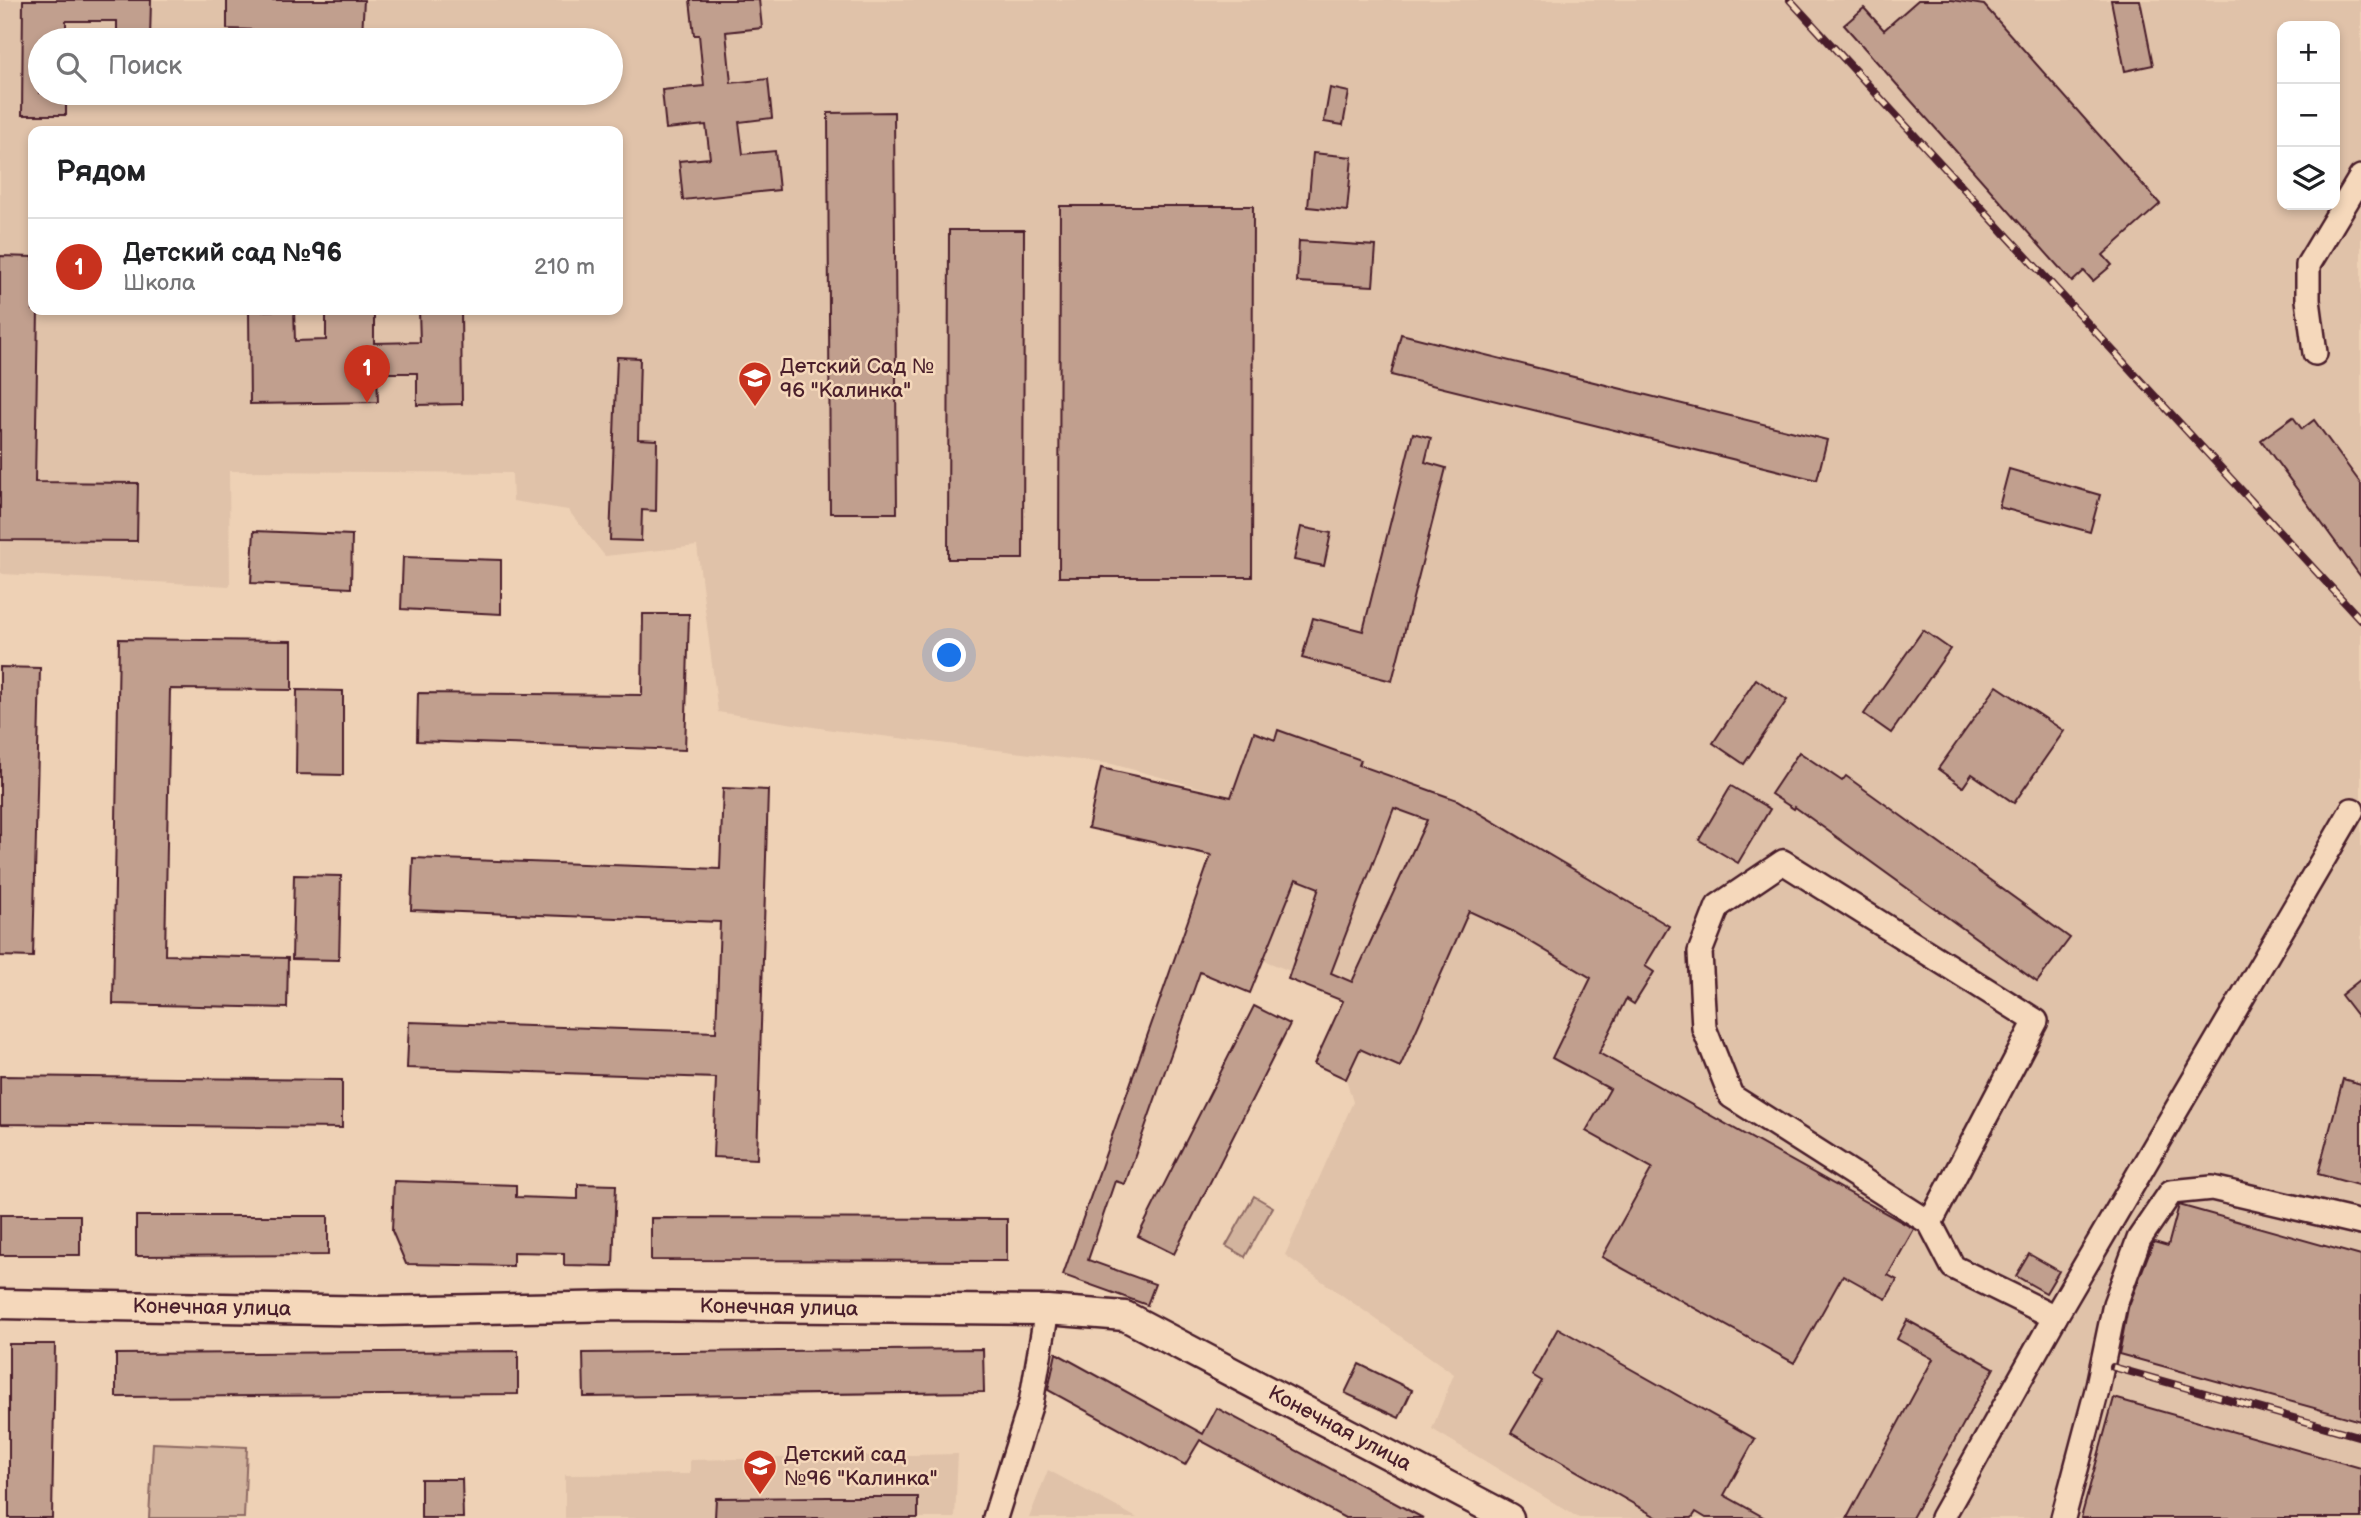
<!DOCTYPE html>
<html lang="ru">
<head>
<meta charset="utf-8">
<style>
	body { margin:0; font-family:"Balsamiq Sans",sans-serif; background:#f6f6f6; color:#202124 }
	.controls { position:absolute; right:21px; top:21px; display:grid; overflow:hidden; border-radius:14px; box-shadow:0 4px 10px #0003 }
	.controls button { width:63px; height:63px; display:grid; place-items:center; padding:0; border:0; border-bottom:2px solid #e0e0e0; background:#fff; color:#202124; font:35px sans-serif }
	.you { position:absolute; left:950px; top:656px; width:24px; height:24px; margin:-18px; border:5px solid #fff; border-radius:50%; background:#1a73e8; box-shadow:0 0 0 10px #1a73e833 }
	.badge { display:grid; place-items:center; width:46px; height:46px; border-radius:50%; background:#c8321e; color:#fff; font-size:23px; font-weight:700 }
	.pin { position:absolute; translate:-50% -58px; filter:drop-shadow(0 2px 4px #0008) }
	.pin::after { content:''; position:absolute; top:37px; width:24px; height:21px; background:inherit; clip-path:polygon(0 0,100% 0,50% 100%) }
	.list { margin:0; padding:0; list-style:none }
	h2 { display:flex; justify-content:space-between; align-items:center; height:91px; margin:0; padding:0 28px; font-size:30px }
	h2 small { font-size:23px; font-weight:400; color:#757577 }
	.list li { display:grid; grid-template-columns:46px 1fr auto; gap:21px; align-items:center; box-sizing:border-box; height:98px; padding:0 28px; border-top:2px solid #e0e0e0 }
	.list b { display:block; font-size:26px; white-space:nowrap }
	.list p { margin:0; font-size:23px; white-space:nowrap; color:#757577 }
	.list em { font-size:23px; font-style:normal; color:#757577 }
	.icon { flex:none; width:38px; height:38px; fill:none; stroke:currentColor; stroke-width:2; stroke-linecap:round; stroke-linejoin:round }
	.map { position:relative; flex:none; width:2361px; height:1518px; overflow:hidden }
	.search { position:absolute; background:#fff; box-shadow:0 4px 10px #0003; left:28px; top:28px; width:595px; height:77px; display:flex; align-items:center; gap:18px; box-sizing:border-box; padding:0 24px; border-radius:38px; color:#757577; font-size:26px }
	.panel { position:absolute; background:#fff; box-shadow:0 4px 10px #0003; left:28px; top:126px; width:595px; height:189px; border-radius:14px }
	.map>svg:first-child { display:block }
	.built { fill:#e0c2a9; fill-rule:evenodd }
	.green { fill:#d3b49e; stroke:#8e6a64; stroke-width:2 }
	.building { fill:#c19f8e; stroke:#4a1f2b; stroke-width:2; fill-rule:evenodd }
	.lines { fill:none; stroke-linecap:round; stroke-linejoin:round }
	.minor-casing { stroke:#4a1f2b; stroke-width:28 }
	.tertiary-casing { stroke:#4a1f2b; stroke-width:33 }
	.minor { stroke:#f5d8bb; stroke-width:23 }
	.tertiary { stroke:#f5d8bb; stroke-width:28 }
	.rail-casing { stroke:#4a1f2b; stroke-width:8 }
	.rail { stroke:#f5d8bb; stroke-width:5; stroke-dasharray:16; stroke-linecap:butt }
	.labels { text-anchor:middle; stroke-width:5; stroke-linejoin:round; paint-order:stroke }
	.poi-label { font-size:21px; fill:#4a1f2b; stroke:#f5d8bb; text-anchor:start }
	.street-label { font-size:21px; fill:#4a1f2b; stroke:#f5d8bb }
</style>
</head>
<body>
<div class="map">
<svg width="2361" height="1518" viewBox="0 0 2361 1518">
	<rect width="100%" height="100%" fill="#eed1b5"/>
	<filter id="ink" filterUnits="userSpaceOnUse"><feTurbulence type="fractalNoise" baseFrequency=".0143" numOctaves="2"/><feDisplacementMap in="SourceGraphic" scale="14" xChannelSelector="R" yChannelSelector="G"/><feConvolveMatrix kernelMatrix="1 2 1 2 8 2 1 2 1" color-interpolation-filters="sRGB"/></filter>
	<g filter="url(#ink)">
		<!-- built -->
		<g class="built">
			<path d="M 0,0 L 2361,0 L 2361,1518 L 1579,1518 L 1432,1429 L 1454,1374 L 1285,1255 L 1353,1102 L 1346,1079 L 1314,1064 L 1343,1001 L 1288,979 L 1290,971 L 1263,960 L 1223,982 L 1199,974 L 1125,1184 L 1115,1181 L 1088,1260 L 1155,1284 L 1147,1305 L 1063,1275 L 1231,796 L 1112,764 L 833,730 L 718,712 L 697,546 L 605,556 L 568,510 L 513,501 L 512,473 L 229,471 L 230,586 L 3,574 L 0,572 ZM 2282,26 L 2335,26 L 2335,205 L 2282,205 ZM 40,40 L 611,40 L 611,93 L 40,93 ZM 33,131 L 618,131 L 618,310 L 33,310 Z"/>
			<polygon points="958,1454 955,1518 565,1518 565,1475 690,1474 690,1460"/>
			<polygon points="1048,1470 1087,1491 1137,1518 1029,1518"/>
		</g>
		<!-- green -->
		<g class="green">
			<polygon points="1254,1196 1273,1207 1245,1257 1226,1246"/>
			<polygon points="153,1443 247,1447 244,1518 149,1518"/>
		</g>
		<!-- building -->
		<g class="building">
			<polygon points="23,0 151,0 150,40 117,40 117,21 66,21 66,40 40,40 40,93 66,93 66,115 22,115"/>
			<polygon points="227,0 364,0 362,34 227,29"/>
			<polygon points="690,0 759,0 762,28 726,32 731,83 768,79 772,118 739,122 743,154 775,151 779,190 683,200 679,161 710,158 706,125 666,129 662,90 704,86 699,35 694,35"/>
			<polygon points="1918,0 1952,0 1984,5 2160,204 2103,255 2112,265 2093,281 2084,271 2072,282 1844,25 1864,8 1884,30"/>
			<polygon points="2111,0 2140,0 2153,65 2125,71"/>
			<polygon points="1330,88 1349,92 1343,125 1324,122"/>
			<polygon points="894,112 897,513 830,513 828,113"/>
			<polygon points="1313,153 1352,157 1347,211 1308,207"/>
			<polygon points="1060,206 1253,206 1252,577 1059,577"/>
			<polygon points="949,230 1024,230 1023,559 948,559"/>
			<polygon points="1299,241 1376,246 1373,286 1297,282"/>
			<polygon points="0,256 33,257 33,310 38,310 35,482 138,483 137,541 0,540"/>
			<polygon points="294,310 295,341 326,340 326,310 374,310 374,343 420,342 419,310 461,310 462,404 417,405 417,373 377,373 378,402 250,404 249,311"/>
			<polygon points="1401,334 1827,440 1817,480 1391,375"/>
			<polygon points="617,357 640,358 638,439 657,440 656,511 642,510 641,541 610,540"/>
			<polygon points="2293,417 2302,429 2314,420 2361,484 2361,577 2261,440"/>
			<polygon points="1413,433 1431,438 1425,462 1446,468 1392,681 1302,658 1313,618 1363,631"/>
			<polygon points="2009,469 2100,495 2090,532 1999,507"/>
			<polygon points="1301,527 1331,533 1324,566 1294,560"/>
			<polygon points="254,531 352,535 351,588 251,583"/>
			<polygon points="403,557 501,560 501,614 401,609"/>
			<polygon points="643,614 689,614 685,750 417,741 418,693 642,695"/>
			<polygon points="1923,630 1950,649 1891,733 1864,714"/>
			<polygon points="119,639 292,641 292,690 170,689 167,844 165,955 288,958 287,1008 113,1004"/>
			<polygon points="0,667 40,668 33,957 0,956"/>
			<polygon points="1756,679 1787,700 1744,764 1713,743"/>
			<polygon points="1997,686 2064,731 2014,803 1972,774 1963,787 1938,769"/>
			<polygon points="297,690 343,691 343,775 296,774"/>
			<path d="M 1278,730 L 1361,760 L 1359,765 L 1457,800 L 1669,926 L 1645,966 L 1654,972 L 1634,1004 L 1626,999 L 1599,1053 L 1914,1229 L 1888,1275 L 1897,1280 L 1886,1299 L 1843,1275 L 1794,1363 L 1602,1257 L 1652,1168 L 1586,1131 L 1610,1089 L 1552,1058 L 1591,978 L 1514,932 L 1469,911 L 1400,1067 L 1360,1049 L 1346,1079 L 1314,1064 L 1343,1001 L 1288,979 L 1319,888 L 1296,879 L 1250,993 L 1200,972 L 1125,1184 L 1115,1181 L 1088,1260 L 1155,1284 L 1147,1305 L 1063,1275 L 1211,855 L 1088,828 L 1101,768 L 1231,797 L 1254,732 L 1275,740 ZM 1394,808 L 1427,820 L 1352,982 L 1331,973 Z"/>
			<polygon points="1799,752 1842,781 1846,776 2070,938 2037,982 1795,807 1794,809 1771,794"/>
			<polygon points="1731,786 1770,809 1738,863 1699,840"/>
			<polygon points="723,788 768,790 757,1159 713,1157 716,1078 407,1068 409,1022 716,1032 720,922 411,910 413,858 720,869"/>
			<polygon points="294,875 341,876 339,960 292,959"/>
			<polygon points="2361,979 2361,1021 2341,995"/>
			<polygon points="1254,1006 1290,1024 1174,1254 1138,1236"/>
			<polygon points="0,1076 342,1080 342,1128 0,1124"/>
			<polygon points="2343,1079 2361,1084 2361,1186 2318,1174"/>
			<polygon points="394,1181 516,1185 516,1197 578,1199 578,1184 616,1185 613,1266 564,1265 564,1253 513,1252 513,1266 406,1264 392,1231"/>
			<polygon points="2179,1205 2361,1256 2361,1421 2119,1354 2128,1308 2152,1245 2154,1242 2168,1246"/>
			<rect x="0" y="1215" width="80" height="40"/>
			<polygon points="136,1216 328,1216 328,1255 136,1256"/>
			<polygon points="651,1218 1007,1219 1007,1261 651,1260"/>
			<polygon points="2029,1254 2059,1271 2046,1293 2016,1276"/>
			<polygon points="1907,1320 1994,1368 1912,1518 1847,1518 1933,1359 1897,1339"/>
			<polygon points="1558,1328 1755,1439 1724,1495 1765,1518 1706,1518 1696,1512 1692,1518 1658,1518 1511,1433 1542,1381 1532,1375"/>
			<polygon points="9,1344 55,1344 52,1518 9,1518"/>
			<polygon points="983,1349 984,1392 584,1397 583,1353"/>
			<polygon points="518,1351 518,1394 116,1397 116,1354"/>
			<polygon points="1056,1353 1203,1434 1217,1408 1423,1518 1345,1518 1200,1440 1185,1465 1048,1390"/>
			<polygon points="1359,1364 1412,1390 1399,1418 1345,1393"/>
			<polygon points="2114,1398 2361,1468 2361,1518 2081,1518"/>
			<polygon points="421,1479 462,1479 463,1518 421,1518"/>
			<polygon points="828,1497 918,1497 918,1518 715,1518 716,1498"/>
		</g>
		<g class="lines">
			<!-- minor casing -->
			<g class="minor-casing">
				<g id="minor">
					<polyline points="2315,353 2308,300 2308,265 2361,177"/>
					<polyline points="1930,1223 1731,1096 1704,1028 1700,952 1718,906 1783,862 2036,1021 1930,1223 1953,1267 2055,1317"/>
					<polyline points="995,1518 1031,1403 1047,1310"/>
					<polyline points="1942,1518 2055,1317 2352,810"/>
					<polyline points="2063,1518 2097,1390 2115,1304 2139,1239 2171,1192 2212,1188 2361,1223"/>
				</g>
			</g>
			<!-- tertiary casing -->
			<g class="tertiary-casing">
				<polyline id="tertiary" points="0,1304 380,1311 621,1306 1047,1310 1125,1316 1509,1518"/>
			</g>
			<!-- minor -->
			<use href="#minor" class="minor"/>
			<!-- tertiary -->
			<use href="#tertiary" class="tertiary"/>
			<!-- rail casing -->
			<g class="rail-casing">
				<g id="rail">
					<polyline points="1790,0 2361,620"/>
					<polyline points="2113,1367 2361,1437"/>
				</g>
			</g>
			<!-- rail -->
			<use href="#rail" class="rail"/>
		</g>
	</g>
	<!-- icons -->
	<defs>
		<g id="school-pin" transform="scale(1.75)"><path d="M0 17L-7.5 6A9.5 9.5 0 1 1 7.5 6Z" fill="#c8321e" stroke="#f5d8bb"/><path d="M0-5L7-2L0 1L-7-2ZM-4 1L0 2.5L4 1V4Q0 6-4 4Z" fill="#fff"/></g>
	</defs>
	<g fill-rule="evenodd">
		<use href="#school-pin" x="755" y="378"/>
		<use href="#school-pin" x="760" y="1466"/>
	</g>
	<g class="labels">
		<!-- poi labels -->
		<g class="poi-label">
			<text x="780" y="373">Детский Сад №<tspan x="780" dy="24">96 "Калинка"</tspan></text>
			<text x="784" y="1461">Детский сад<tspan x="784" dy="24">№96 "Калинка"</tspan></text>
		</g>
		<!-- street labels -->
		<g class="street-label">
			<text transform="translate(212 1307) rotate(1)" y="7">Конечная улица</text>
			<text transform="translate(779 1307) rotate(1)" y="7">Конечная улица</text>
			<text transform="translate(1340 1428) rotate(28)" y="7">Конечная улица</text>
		</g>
	</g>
</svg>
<div class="controls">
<button>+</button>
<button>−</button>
<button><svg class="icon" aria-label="layers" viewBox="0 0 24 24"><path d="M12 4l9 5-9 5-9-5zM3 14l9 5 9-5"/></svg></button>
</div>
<div class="you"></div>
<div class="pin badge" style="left:367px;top:403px">1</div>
<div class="search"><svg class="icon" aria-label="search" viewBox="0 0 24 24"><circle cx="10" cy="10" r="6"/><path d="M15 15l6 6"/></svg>Поиск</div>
<section class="panel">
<h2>Рядом<small></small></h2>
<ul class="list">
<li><span class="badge">1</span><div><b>Детский сад №96</b><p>Школа</p></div><em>210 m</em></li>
</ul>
</section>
</div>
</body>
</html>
